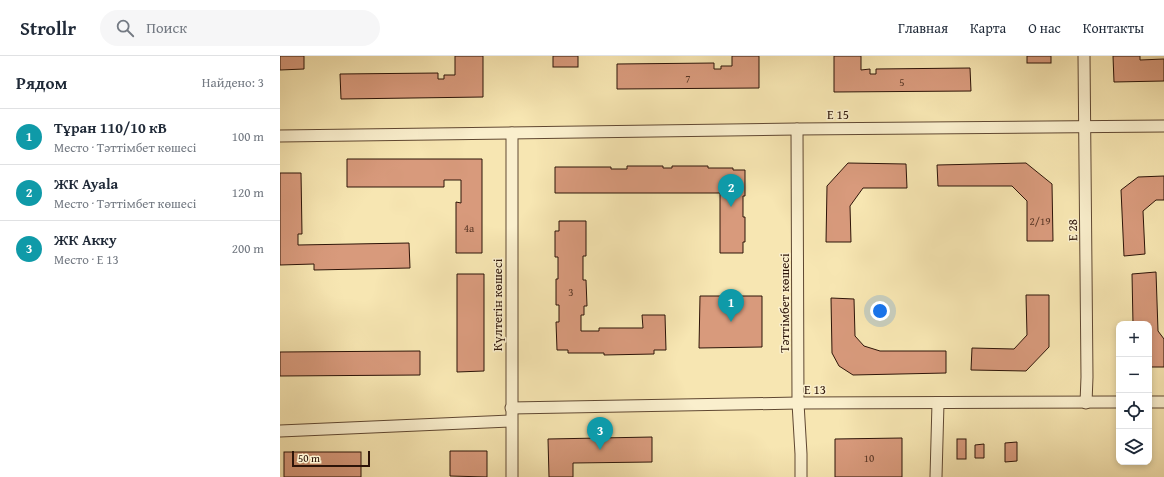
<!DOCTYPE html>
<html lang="ru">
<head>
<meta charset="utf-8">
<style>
	body { margin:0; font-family:"Gentium Book Plus",serif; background:#f6f6f7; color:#1f2937 }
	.controls { position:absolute; right:12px; bottom:12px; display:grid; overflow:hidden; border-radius:8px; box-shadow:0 2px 6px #0003 }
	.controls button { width:36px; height:36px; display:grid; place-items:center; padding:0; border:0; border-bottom:1px solid #e0e1e3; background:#fff; color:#1f2937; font:20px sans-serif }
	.scale { position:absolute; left:12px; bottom:10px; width:78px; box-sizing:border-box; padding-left:4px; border:2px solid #2d1408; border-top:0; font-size:11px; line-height:14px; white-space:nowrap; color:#2d1408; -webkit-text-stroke:3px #faefcd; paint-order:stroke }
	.you { position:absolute; left:600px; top:255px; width:14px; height:14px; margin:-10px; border:3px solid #fff; border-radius:50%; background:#1a73e8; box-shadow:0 0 0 6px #1a73e833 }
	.badge { display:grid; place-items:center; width:26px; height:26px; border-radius:50%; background:#1a73e8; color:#fff; font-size:13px; font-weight:700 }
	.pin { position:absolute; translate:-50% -33px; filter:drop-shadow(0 1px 2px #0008) }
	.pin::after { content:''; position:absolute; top:21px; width:14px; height:12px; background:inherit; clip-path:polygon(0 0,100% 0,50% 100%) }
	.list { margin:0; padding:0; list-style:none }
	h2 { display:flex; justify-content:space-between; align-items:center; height:52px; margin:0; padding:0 16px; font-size:17px }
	h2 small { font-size:13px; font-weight:400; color:#747a83 }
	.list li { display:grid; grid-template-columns:26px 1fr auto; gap:12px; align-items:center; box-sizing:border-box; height:56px; padding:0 16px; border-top:1px solid #e0e1e3 }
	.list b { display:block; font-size:15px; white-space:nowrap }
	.list p { margin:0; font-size:13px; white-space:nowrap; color:#747a83 }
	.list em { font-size:13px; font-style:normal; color:#747a83 }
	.icon { flex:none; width:22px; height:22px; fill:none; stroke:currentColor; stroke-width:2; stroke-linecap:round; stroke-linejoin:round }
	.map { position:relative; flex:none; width:884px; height:421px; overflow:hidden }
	header { display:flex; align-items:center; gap:24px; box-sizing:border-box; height:56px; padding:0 20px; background:#fff; border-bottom:1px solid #e0e1e3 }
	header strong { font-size:19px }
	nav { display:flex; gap:22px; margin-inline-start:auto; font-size:14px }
	.search { width:280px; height:36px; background:#f6f6f7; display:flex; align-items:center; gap:10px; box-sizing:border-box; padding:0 14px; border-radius:22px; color:#747a83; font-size:15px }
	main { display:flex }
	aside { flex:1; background:#fff }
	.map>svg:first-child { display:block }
	.building { fill:#d89a7c; stroke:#2d1408 }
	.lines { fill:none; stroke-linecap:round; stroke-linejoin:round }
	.street-casing { stroke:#604832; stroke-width:13 }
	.street { stroke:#faefcd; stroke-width:11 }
	.labels { text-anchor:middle; stroke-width:3; stroke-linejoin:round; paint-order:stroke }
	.number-label { font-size:11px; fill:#583625 }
	.street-label { font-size:13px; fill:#2d1408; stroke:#faefcd }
</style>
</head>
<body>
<header>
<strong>Strollr</strong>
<div class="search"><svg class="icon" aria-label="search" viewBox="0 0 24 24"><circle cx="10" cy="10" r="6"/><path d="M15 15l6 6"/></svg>Поиск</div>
<nav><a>Главная</a><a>Карта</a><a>О нас</a><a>Контакты</a></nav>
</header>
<main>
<aside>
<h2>Рядом<small>Найдено: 3</small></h2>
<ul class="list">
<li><span class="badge" style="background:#0f9aa8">1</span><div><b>Тұран 110/10 кВ</b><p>Место · Тәттімбет көшесі</p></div><em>100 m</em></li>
<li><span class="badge" style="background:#0f9aa8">2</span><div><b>ЖК Ayala</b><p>Место · Тәттімбет көшесі</p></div><em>120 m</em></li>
<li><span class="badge" style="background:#0f9aa8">3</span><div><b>ЖК Акку</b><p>Место · E 13</p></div><em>200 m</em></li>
</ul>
</aside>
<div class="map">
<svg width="884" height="421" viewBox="0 0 884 421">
	<rect width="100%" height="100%" fill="#f7e6b2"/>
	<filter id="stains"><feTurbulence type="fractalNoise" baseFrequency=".005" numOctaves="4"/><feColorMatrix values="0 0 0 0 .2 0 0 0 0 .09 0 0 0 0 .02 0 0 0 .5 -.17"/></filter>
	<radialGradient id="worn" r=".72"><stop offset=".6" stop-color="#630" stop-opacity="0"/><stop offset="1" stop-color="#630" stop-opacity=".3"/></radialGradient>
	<!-- building -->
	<g class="building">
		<polygon points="0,0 24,0 24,13 0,14"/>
		<polygon points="175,0 203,0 203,41 61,43 60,18 158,17 158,23 164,23 164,19 175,19"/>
		<rect x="273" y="0" width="25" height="11"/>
		<polygon points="452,0 479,0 479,32 337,33 337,8 434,7 434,13 441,13 441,10 452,10"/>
		<polygon points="554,0 581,0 581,14 590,13 590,18 596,18 596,13 690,12 691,35 554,36"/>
		<rect x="747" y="0" width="24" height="7"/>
		<polygon points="833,0 860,0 860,4 884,3 884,25 834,26"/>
		<polygon points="67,103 202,103 202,197 176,197 176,146 181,147 181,124 164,124 164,131 67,131"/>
		<polygon points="568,107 626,108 627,132 583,132 570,150 571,186 546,186 547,130"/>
		<polygon points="746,107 772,128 773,185 747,185 747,145 732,130 658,130 657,109"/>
		<polygon points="347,110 383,110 383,112 392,112 392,110 428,110 428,112 453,112 453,114 465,114 465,140 463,140 463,161 465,161 465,186 463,186 463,197 440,197 440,137 275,137 275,111 331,111 331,113 347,113"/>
		<polygon points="0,117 21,117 22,178 18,178 18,189 129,187 130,212 34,214 34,208 0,209"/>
		<polygon points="884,120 884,144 876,144 863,155 865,198 844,200 841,134 858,121"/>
		<polygon points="279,165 306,165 306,200 303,200 303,224 306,224 307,250 304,250 304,259 301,259 301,275 319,275 319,272 363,272 362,259 385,259 386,294 374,294 374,298 324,299 324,297 288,297 288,294 277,294 276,266 279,266 279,249 276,249 276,223 278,223 278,201 275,201 275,175 279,175"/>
		<polygon points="876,216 878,275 884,283 884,311 872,311 869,308 869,268 853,268 852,218"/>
		<polygon points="177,218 204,218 204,315 177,316"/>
		<polygon points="746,239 769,239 769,291 746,315 691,314 692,292 734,293 747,279"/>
		<polygon points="420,240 482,240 482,291 419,292"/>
		<polygon points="551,242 574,243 575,280 584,290 600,295 666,295 666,317 573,319 559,310 552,297"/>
		<polygon points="140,295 140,319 0,320 0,296"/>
		<polygon points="372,381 372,406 293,407 293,421 269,421 268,383"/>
		<polygon points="622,382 622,421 555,421 555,383"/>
		<rect x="677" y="383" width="9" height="20"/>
		<polygon points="737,386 737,405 725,406 725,387"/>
		<polygon points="704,388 704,402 695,402 695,389"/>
		<polygon points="170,395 207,395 207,421 170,420"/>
		<rect x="4" y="396" width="77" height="25"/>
	</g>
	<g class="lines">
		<!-- street casing -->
		<g class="street-casing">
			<g id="street">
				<polyline points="804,0 807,321 806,347"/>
				<polyline points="517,73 518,347 521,398 521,421"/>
				<polyline points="232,77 232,421"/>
				<polyline points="0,80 517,73 884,70"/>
				<polyline points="869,346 884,346"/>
				<polyline points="231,352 518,347 839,346"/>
				<polyline points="0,375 231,365"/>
				<polyline points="656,421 658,347"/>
			</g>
		</g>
		<!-- street -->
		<use href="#street" class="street"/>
	</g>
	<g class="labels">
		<!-- number labels -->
		<g class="number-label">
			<text x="408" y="26">7</text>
			<text x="622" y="30">5</text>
			<text x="760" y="169">2/19</text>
			<text x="189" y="176">4а</text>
			<text x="291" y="240">3</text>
			<text x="589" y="406">10</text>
		</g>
		<!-- street labels -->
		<g class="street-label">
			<text x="558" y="63">E 15</text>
			<text transform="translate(792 174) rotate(-91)" y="5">E 28</text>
			<text transform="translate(504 247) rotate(-90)" y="5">Тәттімбет көшесі</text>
			<text transform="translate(217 249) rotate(-90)" y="5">Күлтегін көшесі</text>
			<text x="535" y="338">E 13</text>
		</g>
	</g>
	<rect width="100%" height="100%" filter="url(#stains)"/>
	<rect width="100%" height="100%" fill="url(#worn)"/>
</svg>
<div class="controls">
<button>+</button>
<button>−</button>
<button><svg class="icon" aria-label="locate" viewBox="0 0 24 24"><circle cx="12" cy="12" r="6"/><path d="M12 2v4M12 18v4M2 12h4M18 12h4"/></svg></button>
<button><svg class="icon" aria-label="layers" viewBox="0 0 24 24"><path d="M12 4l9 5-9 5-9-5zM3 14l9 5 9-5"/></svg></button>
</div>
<div class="scale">50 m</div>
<div class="you"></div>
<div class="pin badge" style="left:451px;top:266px;background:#0f9aa8">1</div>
<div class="pin badge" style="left:451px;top:151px;background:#0f9aa8">2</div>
<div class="pin badge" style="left:320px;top:394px;background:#0f9aa8">3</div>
</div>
</main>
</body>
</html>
